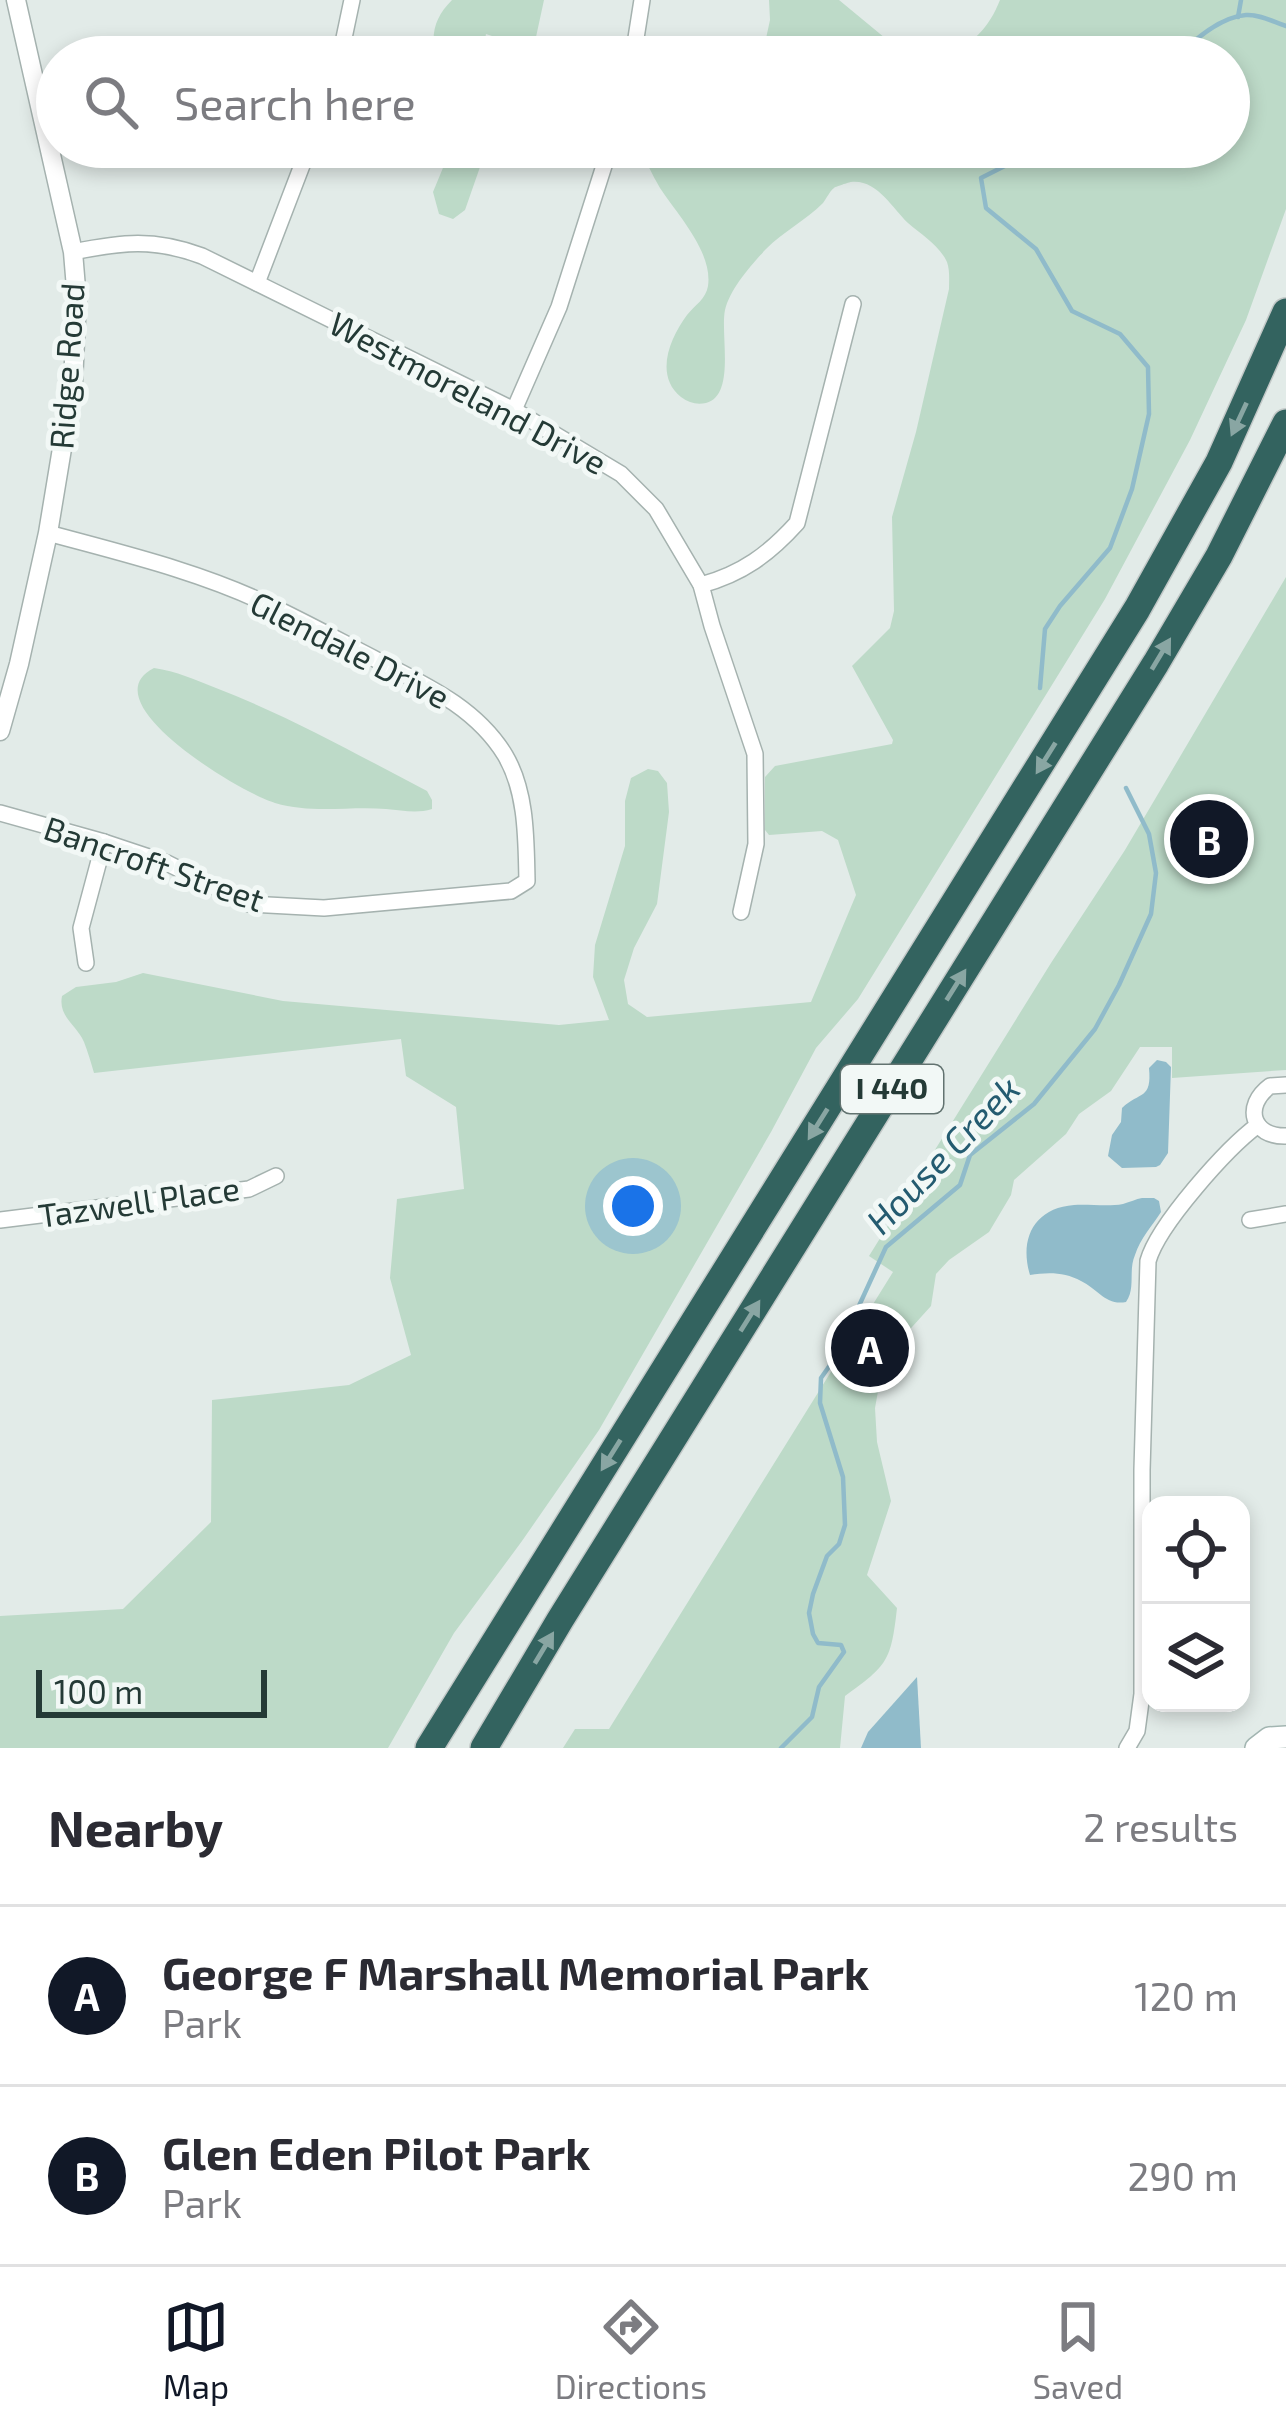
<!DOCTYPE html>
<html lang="en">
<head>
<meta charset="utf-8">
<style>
	body { margin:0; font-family:"Exo 2",sans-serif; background:#f2f2f3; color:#2b2b33 }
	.controls { position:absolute; right:36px; bottom:36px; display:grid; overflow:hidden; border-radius:24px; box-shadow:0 6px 18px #0003 }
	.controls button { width:108px; height:108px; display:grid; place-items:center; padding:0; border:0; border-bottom:3px solid #e1e1e2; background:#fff; color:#2b2b33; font:60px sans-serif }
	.scale { position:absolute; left:36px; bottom:30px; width:231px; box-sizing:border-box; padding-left:12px; border:6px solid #243a36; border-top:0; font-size:33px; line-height:42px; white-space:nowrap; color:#243a36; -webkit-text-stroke:9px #f2f8f6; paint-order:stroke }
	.you { position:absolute; left:633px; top:1206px; width:42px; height:42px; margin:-30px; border:9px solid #fff; border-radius:50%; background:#1a73e8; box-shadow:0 0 0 18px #1a73e833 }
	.badge { display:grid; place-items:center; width:78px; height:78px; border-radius:50%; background:#111827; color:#fff; font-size:39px; font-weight:700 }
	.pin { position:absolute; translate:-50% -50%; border:6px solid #fff; box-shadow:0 3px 12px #0006 }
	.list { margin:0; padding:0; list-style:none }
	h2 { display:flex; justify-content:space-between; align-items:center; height:156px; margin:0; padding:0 48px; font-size:51px }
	h2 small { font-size:39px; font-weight:400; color:#7c7c81 }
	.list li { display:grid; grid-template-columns:78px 1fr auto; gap:36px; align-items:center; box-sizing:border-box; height:180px; padding:0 48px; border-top:3px solid #e1e1e2 }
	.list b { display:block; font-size:45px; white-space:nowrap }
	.list p { margin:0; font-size:39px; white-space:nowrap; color:#7c7c81 }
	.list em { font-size:39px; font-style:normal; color:#7c7c81 }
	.icon { flex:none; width:66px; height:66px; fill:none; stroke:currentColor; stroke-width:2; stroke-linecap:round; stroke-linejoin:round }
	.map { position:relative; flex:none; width:1286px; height:1748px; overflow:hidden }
	.search { position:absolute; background:#fff; box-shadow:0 6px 18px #0003; left:36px; right:36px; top:36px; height:132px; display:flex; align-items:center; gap:30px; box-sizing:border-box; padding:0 42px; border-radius:66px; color:#7c7c81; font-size:45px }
	.sheet { height:516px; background:#fff }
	nav { display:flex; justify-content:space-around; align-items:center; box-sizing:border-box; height:168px; border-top:3px solid #e1e1e2; background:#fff; font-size:33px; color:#7c7c81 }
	nav a { display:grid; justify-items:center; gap:6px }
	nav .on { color:#111827 }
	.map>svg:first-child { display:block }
	.green { fill:#bddac8 }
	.water { fill:#90bbca }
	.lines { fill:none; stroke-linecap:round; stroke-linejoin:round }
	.stream { stroke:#90bbca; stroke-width:4.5 }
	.minor-casing { stroke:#a5b2af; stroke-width:18 }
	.tertiary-casing { stroke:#a5b2af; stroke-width:21 }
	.secondary-casing { stroke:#a2b5b1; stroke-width:24 }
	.motorway-casing { stroke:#c2c8c7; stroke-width:30 }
	.minor { stroke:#fff; stroke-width:15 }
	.tertiary { stroke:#fff; stroke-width:18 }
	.secondary { stroke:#fff; stroke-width:21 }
	.motorway { stroke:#33635f; stroke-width:27 }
	.oneway { fill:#89a6a3 }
	.labels { text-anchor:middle; stroke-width:10; stroke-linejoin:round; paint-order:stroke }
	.shield { fill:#f2f8f6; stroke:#627370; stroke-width:3 }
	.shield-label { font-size:30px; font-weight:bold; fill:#243a36 }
	.street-label { font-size:33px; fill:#243a36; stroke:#f2f8f6 }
	.water-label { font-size:36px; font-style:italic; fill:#245b70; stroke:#f2f8f6 }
</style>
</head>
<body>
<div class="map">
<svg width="1286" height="1748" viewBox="0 0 1286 1748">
	<rect width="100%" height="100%" fill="#e2ebe8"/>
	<!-- green -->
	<g class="green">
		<path d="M 452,0 L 544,0 L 536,37 L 528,48 L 486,34 L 482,57 L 436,57 C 430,34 435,17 452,0 Z"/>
		<polygon points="769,0 839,0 908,57 762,57 770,20"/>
		<path d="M 1000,0 L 1286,0 L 1286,209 L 1246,320 L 1190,440 L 1105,599 L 858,999 L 816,1048 L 771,1132 L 599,1430 L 522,1541 L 454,1633 L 388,1748 L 0,1748 L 0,1616 L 123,1609 L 211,1522 L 212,1400 L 349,1385 L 411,1355 L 390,1278 L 397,1199 L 464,1189 L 456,1107 L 406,1076 L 401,1039 L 94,1073 C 91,1063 88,1052 84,1042 C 76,1024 58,1017 62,996 L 76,987 L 116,982 L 143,973 L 283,1001 L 559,1025 L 609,1020 L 593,977 L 595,945 L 625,846 L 625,801 L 631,778 L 648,769 L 658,771 L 667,783 L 669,812 L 657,904 L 634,948 L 624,980 L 628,1004 L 647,1017 L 811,1002 L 856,895 L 838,840 L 822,831 L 769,835 L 765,830 L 765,777 L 775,766 L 892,744 L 893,740 L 852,666 L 890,628 L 894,611 L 892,517 L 916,432 L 949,289 C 949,280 950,271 947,262 C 939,245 922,235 908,223 C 892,208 877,179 851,182 C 850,182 834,187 834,188 C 829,192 827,198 823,203 C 806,220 783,232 766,249 C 751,265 730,289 725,310 C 720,334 736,395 706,403 C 697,405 689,403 681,397 C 654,375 670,338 687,315 C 695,305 706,299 708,286 C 713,252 677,214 660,188 C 652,175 646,161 640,147 L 1229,147 L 1229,57 L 944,57 C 972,45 989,28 1000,0 Z"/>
		<polygon points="446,147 487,147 465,210 453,219 439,214 433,192 445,163"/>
		<path d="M 1286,577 L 1286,1070 L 1172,1078 L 1172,1047 L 1140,1047 L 1111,1091 L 1079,1114 L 1066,1134 L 1014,1180 L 1011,1195 L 989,1232 L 949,1260 L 936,1274 L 931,1306 L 884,1358 L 875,1408 L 877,1442 L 891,1501 L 867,1575 L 897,1608 C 891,1661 888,1665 845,1696 L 840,1748 L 563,1748 L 575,1729 L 609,1729 L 893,1272 L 869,1256 L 1051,963 L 1125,850 Z"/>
		<path d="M 154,668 C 176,671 196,680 216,688 C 289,716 358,755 427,791 L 432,800 L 432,809 C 416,814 402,810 386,809 C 349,806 312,814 275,803 C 245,795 87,702 154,668 Z"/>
	</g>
	<!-- water -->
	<g class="water">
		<path d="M 1157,1060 L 1166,1062 L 1171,1067 L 1168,1153 L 1160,1165 L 1156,1167 L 1122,1168 L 1108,1156 L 1112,1135 L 1121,1122 L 1122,1108 C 1140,1091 1152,1100 1149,1068 Z"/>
		<path d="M 1142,1198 L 1154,1198 L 1159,1201 L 1161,1212 C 1152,1226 1140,1239 1135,1255 C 1128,1271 1136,1288 1126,1302 C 1106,1306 1098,1289 1081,1281 C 1065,1272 1048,1272 1030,1275 C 1019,1239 1034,1208 1074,1205 C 1090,1204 1108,1207 1123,1204 C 1130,1202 1136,1199 1142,1198 Z"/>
		<polygon points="917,1677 921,1748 861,1748 868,1732"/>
	</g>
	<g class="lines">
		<!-- stream -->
		<g class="stream">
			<polyline points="1238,17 1241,0"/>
			<path d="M 1177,57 C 1195,39 1220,17 1246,15 C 1259,14 1274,22 1286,26"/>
			<polyline points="1040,688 1045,629 1060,606 1110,548 1132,489 1149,414 1148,367 1120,334 1072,311 1036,249 986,208 981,178 1042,147"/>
			<polyline points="781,1748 812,1717 819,1687 844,1652 841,1645 818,1643 813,1634 809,1613 813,1594 827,1556 839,1544 845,1525 843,1477 820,1403 821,1378 835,1358 886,1247 960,1185 970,1155 1034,1104 1095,1029 1119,985 1151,914 1156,873 1149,834 1126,788"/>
		</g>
		<!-- minor casing -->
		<g class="minor-casing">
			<g id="minor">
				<polyline points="340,57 352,0"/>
				<polyline points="633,57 642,0"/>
				<path d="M 73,252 C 122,242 154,238 202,256 L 514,410 L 621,474 L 656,509 L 701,585 L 712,626 L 755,754 L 756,844 L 741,912"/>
				<polyline points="257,283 309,147"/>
				<polyline points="514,410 559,307 610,147"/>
				<path d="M 701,585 C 742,574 769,554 797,523 L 853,304"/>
				<path d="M 0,813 L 104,842 L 167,863 L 249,904 L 324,908 L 511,891 L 527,881 C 526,840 527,792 505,755 C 475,706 423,684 373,658 C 338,640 303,621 267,604 C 198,571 121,553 48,533"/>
				<polyline points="86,963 81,928 104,842"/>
				<path d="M 1286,1085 L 1270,1086 C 1243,1106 1252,1137 1286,1136"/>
				<polyline points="0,1220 249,1189 276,1176"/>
				<polyline points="1250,1220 1286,1214"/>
				<path d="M 1127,1748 L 1137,1731 L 1142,1694 L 1142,1470 L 1148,1261 C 1158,1225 1227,1148 1258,1125"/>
			</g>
		</g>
		<!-- tertiary casing -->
		<g class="tertiary-casing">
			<polyline id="tertiary" points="0,731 19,664 48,533 73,382 77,300 73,252 16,0"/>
		</g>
		<!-- secondary casing -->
		<g class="secondary-casing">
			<polyline id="secondary" points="1256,1748 1269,1738 1286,1737"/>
		</g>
		<!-- motorway casing -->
		<g class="motorway-casing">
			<g id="motorway">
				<polyline points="429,1748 1137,609 1219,462 1286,312"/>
				<polyline points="484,1748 560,1620 1156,663 1219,556 1286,423"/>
			</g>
		</g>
		<!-- minor -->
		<use href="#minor" class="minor"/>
		<!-- tertiary -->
		<use href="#tertiary" class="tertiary"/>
		<!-- secondary -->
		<use href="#secondary" class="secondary"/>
		<!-- motorway -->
		<use href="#motorway" class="motorway"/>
	</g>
	<!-- one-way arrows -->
	<defs><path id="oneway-solid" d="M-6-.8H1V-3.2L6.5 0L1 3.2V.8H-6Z" transform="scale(3)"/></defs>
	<g class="oneway">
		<use href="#oneway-solid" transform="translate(1239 419) rotate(115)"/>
		<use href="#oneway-solid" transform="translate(1161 654) rotate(-59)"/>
		<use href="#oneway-solid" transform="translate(1046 758) rotate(122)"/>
		<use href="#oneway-solid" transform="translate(956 985) rotate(-58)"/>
		<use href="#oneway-solid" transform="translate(818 1124) rotate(122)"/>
		<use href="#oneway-solid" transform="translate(750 1316) rotate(-58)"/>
		<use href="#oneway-solid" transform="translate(611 1455) rotate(122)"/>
		<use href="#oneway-solid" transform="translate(544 1648) rotate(-59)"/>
	</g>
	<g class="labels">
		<!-- shield labels -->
		<rect class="shield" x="841" y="1065" width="102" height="48" rx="9"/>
		<g class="shield-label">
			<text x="892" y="1099">I 440</text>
		</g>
		<!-- street labels -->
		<g class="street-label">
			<text transform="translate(67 366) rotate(-86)" y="12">Ridge Road</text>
			<text transform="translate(468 393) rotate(28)" y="12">Westmoreland Drive</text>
			<text transform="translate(350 650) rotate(27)" y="12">Glendale Drive</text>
			<text transform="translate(154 864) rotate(19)" y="12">Bancroft Street</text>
			<text transform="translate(139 1202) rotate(-8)" y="12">Tazwell Place</text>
		</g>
		<!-- water labels -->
		<g class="water-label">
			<text transform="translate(943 1155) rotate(-46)" y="13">House Creek</text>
		</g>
	</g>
</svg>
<div class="controls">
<button><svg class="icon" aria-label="locate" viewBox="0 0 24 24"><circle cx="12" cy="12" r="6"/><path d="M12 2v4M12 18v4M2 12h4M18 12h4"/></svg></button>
<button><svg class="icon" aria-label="layers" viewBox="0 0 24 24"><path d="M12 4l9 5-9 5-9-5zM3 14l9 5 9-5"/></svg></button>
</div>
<div class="scale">100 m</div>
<div class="you"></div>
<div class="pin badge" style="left:870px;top:1348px">A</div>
<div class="pin badge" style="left:1209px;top:839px">B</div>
<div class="search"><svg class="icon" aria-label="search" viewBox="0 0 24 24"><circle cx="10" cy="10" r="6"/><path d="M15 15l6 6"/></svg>Search here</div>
</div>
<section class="sheet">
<h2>Nearby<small>2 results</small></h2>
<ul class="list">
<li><span class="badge">A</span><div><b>George F Marshall Memorial Park</b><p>Park</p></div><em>120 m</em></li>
<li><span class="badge">B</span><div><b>Glen Eden Pilot Park</b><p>Park</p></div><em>290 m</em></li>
</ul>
</section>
<nav>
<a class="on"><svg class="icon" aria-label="map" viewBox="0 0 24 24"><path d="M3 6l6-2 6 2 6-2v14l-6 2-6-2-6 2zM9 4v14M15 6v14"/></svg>Map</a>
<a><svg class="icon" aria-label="directions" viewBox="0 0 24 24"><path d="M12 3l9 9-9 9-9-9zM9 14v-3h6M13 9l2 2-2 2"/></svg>Directions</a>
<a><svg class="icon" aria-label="saved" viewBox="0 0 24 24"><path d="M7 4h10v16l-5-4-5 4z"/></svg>Saved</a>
</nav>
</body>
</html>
